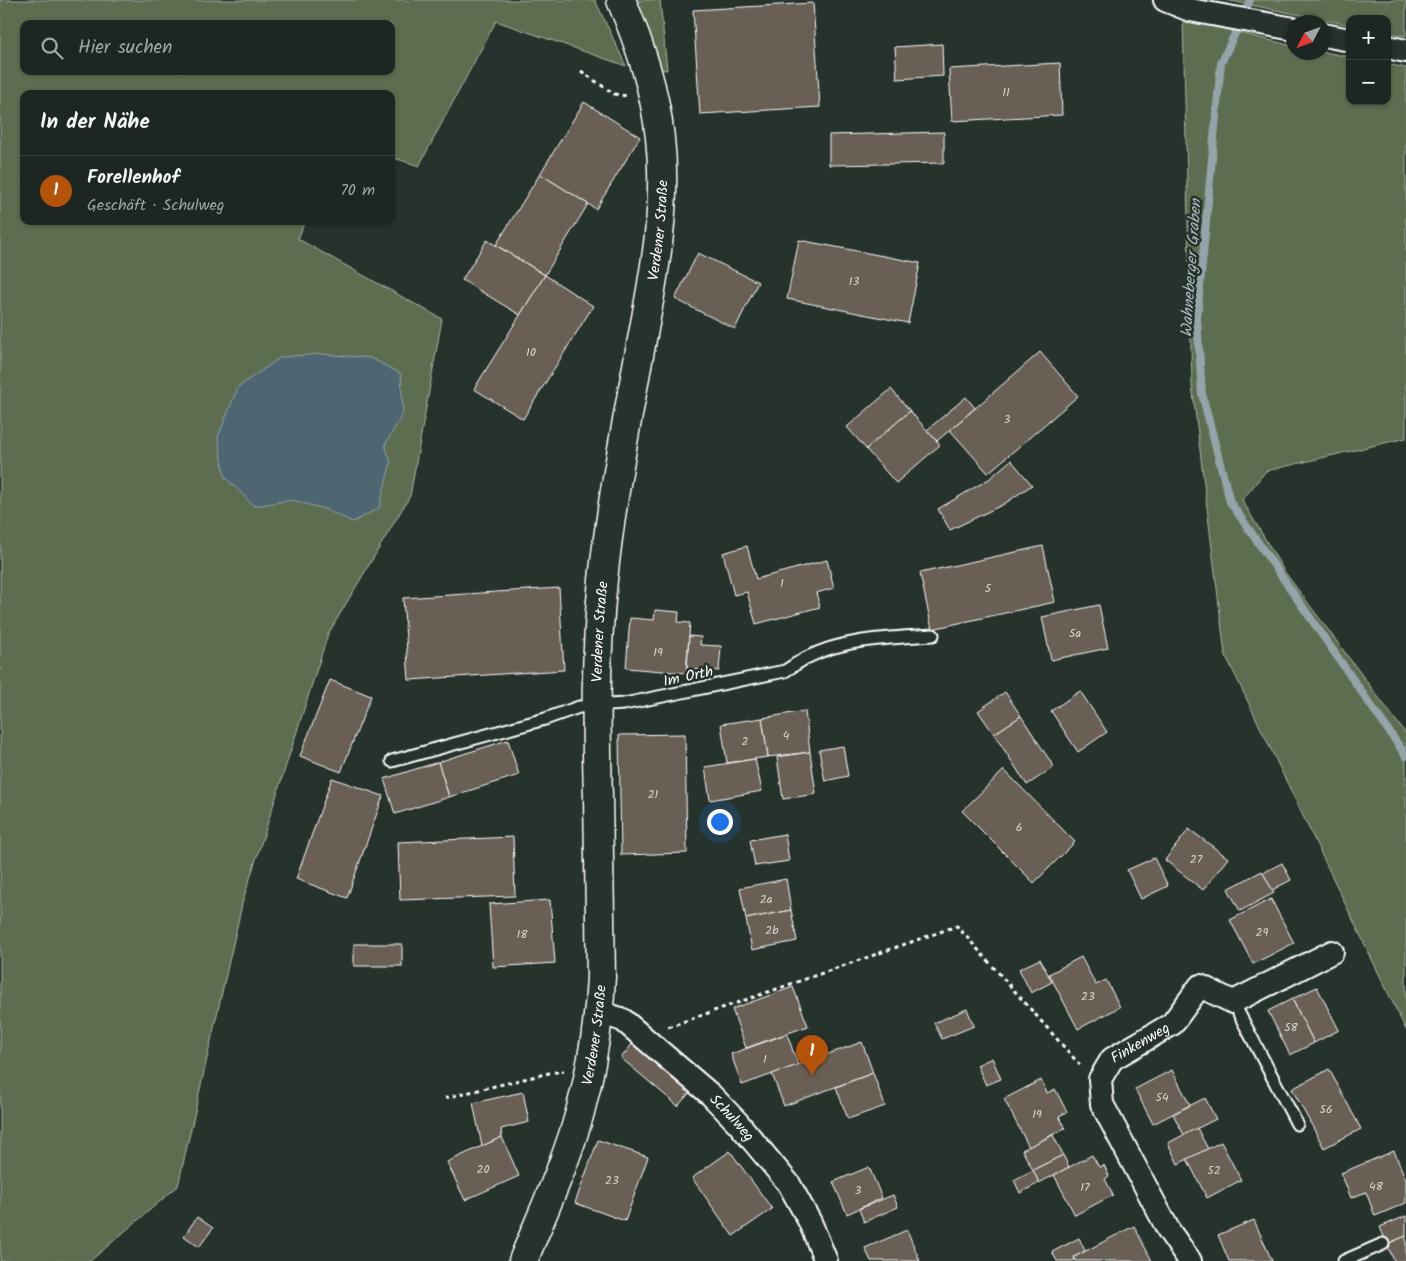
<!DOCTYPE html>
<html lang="de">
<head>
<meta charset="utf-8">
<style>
	body { margin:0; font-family:Kalam,sans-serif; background:#252e2a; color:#f1f3f6 }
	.controls { position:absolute; right:15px; top:15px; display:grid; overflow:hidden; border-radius:10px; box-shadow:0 1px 4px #0004 }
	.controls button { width:45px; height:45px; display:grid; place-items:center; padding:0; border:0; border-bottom:1px solid #3a4340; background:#1c2622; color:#f1f3f6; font:25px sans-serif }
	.compass { position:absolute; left:1286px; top:15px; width:45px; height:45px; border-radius:50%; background:#1c2622; box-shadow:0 1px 4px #0004; rotate:229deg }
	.you { position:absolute; left:719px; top:821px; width:18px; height:18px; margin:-12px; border:4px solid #fff; border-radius:50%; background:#1a73e8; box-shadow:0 0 0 8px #1a73e833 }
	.badge { display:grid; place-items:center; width:32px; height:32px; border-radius:50%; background:#b45309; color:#fff; font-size:16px; font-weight:700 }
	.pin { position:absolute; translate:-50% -41px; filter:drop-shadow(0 1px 2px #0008) }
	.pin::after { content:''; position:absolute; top:26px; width:18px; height:15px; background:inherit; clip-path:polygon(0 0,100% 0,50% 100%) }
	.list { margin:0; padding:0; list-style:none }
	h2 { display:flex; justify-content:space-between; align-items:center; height:65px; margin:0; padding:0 20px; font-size:21px }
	h2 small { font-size:16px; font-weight:400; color:#a0a5a5 }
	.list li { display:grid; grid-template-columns:32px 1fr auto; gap:15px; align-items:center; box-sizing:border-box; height:70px; padding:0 20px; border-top:1px solid #3a4340 }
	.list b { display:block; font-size:19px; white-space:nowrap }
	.list p { margin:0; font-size:16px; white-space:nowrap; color:#a0a5a5 }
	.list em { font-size:16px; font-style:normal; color:#a0a5a5 }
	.icon { flex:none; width:28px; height:28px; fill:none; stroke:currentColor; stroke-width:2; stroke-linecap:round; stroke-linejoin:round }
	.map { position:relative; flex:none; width:1406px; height:1261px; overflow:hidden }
	.search { position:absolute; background:#1c2622; box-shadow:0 1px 4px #0004; left:20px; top:20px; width:375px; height:55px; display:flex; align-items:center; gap:12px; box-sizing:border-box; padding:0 18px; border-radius:10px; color:#a0a5a5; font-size:19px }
	.panel { position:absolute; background:#1c2622; box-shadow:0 1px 4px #0004; left:20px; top:90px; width:375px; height:135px; border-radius:10px }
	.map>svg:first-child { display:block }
	.green { fill:#5d6d4f; stroke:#aeb6a7; fill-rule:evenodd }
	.water { fill:#4e6672; stroke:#95a3aa }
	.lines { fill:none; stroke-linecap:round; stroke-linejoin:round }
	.stream { stroke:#95a3aa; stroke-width:8 }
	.building { fill:#695e54; stroke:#fff }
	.service-casing { stroke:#fff; stroke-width:15 }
	.minor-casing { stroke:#fff; stroke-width:26 }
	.tertiary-casing { stroke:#fff; stroke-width:31 }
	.path { stroke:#fff; stroke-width:3; stroke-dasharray:4 4; stroke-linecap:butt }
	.service { stroke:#26332d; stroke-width:11 }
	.minor { stroke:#26332d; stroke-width:22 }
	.tertiary { stroke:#26332d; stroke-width:28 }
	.labels { text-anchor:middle; stroke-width:5; stroke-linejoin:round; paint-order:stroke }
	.number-label { font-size:12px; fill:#dad7d4 }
	.street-label { font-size:15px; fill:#fff; stroke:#26332d }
	.water-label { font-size:16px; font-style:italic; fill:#afbac0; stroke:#26332d }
</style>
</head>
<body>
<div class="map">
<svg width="1406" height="1261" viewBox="0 0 1406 1261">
	<rect width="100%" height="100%" fill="#26332d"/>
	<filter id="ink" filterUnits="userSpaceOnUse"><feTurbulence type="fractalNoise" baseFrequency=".02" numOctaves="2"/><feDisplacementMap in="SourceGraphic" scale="10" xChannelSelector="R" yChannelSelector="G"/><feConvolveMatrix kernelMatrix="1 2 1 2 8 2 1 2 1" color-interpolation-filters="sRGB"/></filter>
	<g filter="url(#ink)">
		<!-- green -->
		<g class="green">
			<path d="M 0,0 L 595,0 L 626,66 L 496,21 L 419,166 L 391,157 L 391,94 L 24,94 L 24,221 L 305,221 L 298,239 L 442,319 L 410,496 L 328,634 L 243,900 L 178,1186 L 90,1261 L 0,1261 ZM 24,24 L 391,24 L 391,71 L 24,71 Z"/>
			<polygon points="634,0 660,0 667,70 656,69"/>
			<polygon points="1226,0 1406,0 1406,36 1387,33 1387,19 1350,19 1350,25"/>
			<polygon points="1183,19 1293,46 1294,52 1324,52 1350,57 1350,101 1387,101 1387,64 1406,68 1406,438 1266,471 1242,500 1284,571 1406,734 1406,1030 1225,654 1192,385"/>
		</g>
		<!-- water -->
		<polygon class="water" points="321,354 371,358 401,374 403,413 385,445 391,462 379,508 353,522 324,509 292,500 254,506 225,477 218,437 238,387 281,357"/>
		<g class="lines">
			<!-- stream -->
			<g class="stream">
				<polyline points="1245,12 1250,0"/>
				<polyline points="1238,27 1221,63 1197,318 1202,394 1230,502 1406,756"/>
			</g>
		</g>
		<!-- building -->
		<g class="building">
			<polygon points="813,3 820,107 700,114 693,10"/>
			<polygon points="942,44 943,76 897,79 895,47"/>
			<polygon points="1060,63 1062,115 952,121 949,69"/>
			<polygon points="584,102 640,137 596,209 540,174"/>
			<polygon points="944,132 944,163 829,165 829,135"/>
			<polygon points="540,174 588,204 545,275 496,245"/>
			<polygon points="487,240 545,275 520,315 462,280"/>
			<polygon points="799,240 920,263 908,323 787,299"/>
			<polygon points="698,253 758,282 735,329 675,299"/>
			<polygon points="545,275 593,306 523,419 474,389"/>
			<polygon points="1040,352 1078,396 988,473 950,430"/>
			<polygon points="891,389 910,411 866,449 847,427"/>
			<polygon points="966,397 975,408 937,441 927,430"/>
			<polygon points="910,411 940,445 896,483 866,449"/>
			<polygon points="1011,460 1032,485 1004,504 950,530 938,509 989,479"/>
			<polygon points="747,546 756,579 827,560 834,588 816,593 820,607 756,624 747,592 734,595 723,553"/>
			<polygon points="1043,546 1055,602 932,629 920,573"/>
			<polygon points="559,588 564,670 409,680 403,598"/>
			<polygon points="1099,605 1108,648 1051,660 1042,617"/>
			<polygon points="655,610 679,612 678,622 690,623 686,673 626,668 630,618 654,620"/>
			<polygon points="689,636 701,637 700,645 721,646 719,671 687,669"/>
			<polygon points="330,680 371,696 341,772 300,756"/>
			<polygon points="1080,691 1107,732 1078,752 1051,711"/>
			<polygon points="1005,692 1021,716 994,734 978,711"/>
			<polygon points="805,711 810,752 768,757 762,718"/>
			<polygon points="1021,716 1054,767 1027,785 994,734"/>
			<polygon points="762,718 768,757 727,763 721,724"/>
			<polygon points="685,734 687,853 621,855 619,735"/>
			<polygon points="508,740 519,775 449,797 438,762"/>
			<polygon points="843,746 848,776 825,781 819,750"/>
			<polygon points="810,752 816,794 783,799 777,757"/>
			<polygon points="755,759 762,791 710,800 705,767"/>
			<polygon points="438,762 449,797 395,814 384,779"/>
			<polygon points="1004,770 1075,842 1034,883 962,811"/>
			<polygon points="332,778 383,796 347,898 296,879"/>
			<polygon points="1189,829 1228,858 1203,890 1165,860"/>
			<polygon points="785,834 789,861 755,866 750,840"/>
			<polygon points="513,837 515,896 400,900 398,842"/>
			<polygon points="1154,858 1168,886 1141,899 1127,870"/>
			<polygon points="1282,863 1291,880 1272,890 1263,873"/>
			<polygon points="1262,871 1274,893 1240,911 1228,889"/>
			<polygon points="786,879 791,910 746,919 740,888"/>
			<polygon points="1271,899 1294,943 1253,964 1230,920"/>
			<polygon points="550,900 555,963 493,967 489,904"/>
			<polygon points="791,910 797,941 752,950 746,919"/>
			<rect x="354" y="944" width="48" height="22"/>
			<polygon points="1081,957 1096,985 1106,980 1120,1007 1078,1029 1049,974"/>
			<polygon points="1040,959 1052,982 1031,993 1019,969"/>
			<polygon points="793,987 808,1026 746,1048 732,1009"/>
			<polygon points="1317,987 1339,1030 1314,1043 1292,999"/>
			<polygon points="1292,999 1314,1043 1290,1055 1268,1011"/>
			<polygon points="967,1009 974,1026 942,1039 934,1023"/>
			<polygon points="787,1034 798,1065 742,1085 731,1054"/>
			<polygon points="634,1042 691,1091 678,1106 621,1058"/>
			<polygon points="862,1042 873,1073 784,1106 772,1074"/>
			<polygon points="992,1058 1001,1079 986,1085 977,1065"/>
			<polygon points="1329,1069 1361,1129 1324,1148 1292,1089"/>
			<polygon points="1172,1070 1190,1105 1153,1124 1135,1089"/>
			<polygon points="873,1073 885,1106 848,1119 836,1087"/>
			<polygon points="1041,1080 1047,1093 1055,1089 1067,1112 1059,1116 1065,1128 1029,1147 1004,1099"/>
			<polygon points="523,1092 529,1122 501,1129 502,1137 482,1146 473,1103"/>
			<polygon points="1205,1098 1216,1119 1184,1135 1173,1114"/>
			<polygon points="1197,1128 1208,1149 1178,1164 1168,1143"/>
			<polygon points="1053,1135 1063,1155 1033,1170 1022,1150"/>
			<polygon points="502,1137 519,1176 465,1200 447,1162"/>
			<polygon points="598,1140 648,1157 625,1221 575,1203"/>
			<polygon points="1221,1142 1241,1180 1207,1198 1187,1159"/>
			<polygon points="730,1151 772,1209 733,1236 692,1178"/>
			<polygon points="1394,1151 1406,1180 1406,1203 1375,1216 1366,1192 1351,1198 1341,1173"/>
			<polygon points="1063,1155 1069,1167 1039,1183 1033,1170"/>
			<polygon points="1092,1155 1099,1167 1104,1165 1109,1176 1105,1179 1113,1195 1075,1215 1054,1175"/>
			<polygon points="869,1167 882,1198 847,1214 833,1182"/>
			<polygon points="1033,1170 1039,1183 1020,1193 1014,1180"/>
			<polygon points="893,1195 898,1207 864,1222 859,1209"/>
			<polygon points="1406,1216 1406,1236 1387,1244 1380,1227"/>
			<polygon points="197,1217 213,1228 199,1247 184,1236"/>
			<polygon points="1254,1220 1272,1261 1229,1261 1218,1235"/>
			<polygon points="1134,1226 1152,1261 1076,1261 1074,1257"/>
			<polygon points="907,1230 920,1261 871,1261 865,1248"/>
			<polygon points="1406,1236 1406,1261 1394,1261 1387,1244"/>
			<polygon points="1079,1238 1085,1251 1074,1257 1075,1260 1072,1261 1057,1261 1052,1252"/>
		</g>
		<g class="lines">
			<!-- service casing -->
			<g class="service-casing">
				<g id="service">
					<path d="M 392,761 L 545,719 L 579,707 L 624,704 L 785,671 C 793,666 800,661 808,657 C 846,638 892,638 933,635"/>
					<polyline points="1233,1002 1297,1124"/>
					<polyline points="1344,1261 1383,1244"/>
				</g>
			</g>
			<!-- minor casing -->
			<g class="minor-casing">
				<g id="minor">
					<polyline points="1165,0 1190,10 1294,29"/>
					<polyline points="1324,35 1350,40"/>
					<polyline points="1387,47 1406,51"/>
					<path id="s1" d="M 599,1012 L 623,1020 L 711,1095 L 738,1123 L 789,1184 L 810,1222 L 826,1261"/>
					<path id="s2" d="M 1190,1261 L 1169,1231 L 1102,1104 L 1100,1079 L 1112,1059 L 1172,1024 L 1200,986 L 1233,1002 L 1332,952"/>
				</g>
			</g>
			<!-- tertiary casing -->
			<g class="tertiary-casing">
				<g id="tertiary">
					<path id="s3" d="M 523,1261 C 543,1212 566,1163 580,1112 C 592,1067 599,1022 601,977 C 600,917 599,858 598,798 C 596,725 595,653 603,580 C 611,503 626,426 640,350 C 653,281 668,208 660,138 C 655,89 640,45 621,0"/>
				</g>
			</g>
			<!-- path -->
			<g class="path">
				<polyline points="581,71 614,94 627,96"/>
				<polyline points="668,1027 957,926 1080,1065"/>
				<polyline points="445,1098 549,1073 564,1071"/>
			</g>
			<!-- service -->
			<use href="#service" class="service"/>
			<!-- minor -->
			<use href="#minor" class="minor"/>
			<!-- tertiary -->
			<use href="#tertiary" class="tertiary"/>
		</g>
	</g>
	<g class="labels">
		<!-- number labels -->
		<g class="number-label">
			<text x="1006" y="96">11</text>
			<text x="854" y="285">13</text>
			<text x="531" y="356">10</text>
			<text x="1007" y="423">3</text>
			<text x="782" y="587">1</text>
			<text x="988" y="592">5</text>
			<text x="1075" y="637">5a</text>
			<text x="658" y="656">19</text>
			<text x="786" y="739">4</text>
			<text x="745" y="745">2</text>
			<text x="653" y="798">21</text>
			<text x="1019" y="831">6</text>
			<text x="1196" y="863">27</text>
			<text x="766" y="903">2a</text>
			<text x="772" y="934">2b</text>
			<text x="1262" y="936">29</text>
			<text x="522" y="938">18</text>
			<text x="1088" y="1000">23</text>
			<text x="1291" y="1031">58</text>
			<text x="765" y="1063">1</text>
			<text x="1162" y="1101">54</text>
			<text x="1326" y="1113">56</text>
			<text x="1037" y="1118">19</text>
			<text x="483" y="1173">20</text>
			<text x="1214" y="1174">52</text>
			<text x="612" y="1184">23</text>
			<text x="1376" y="1190">48</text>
			<text x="1085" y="1191">17</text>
			<text x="858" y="1194">3</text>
		</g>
		<!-- street labels -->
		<g class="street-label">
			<text dy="5" stroke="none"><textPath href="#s3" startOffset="1048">Verdener Straße</textPath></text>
			<text dy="5" stroke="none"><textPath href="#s3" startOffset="642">Verdener Straße</textPath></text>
			<text transform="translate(688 676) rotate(-12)" y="5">Im Orth</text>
			<text dy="5" stroke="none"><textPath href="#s3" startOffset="238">Verdener Straße</textPath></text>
			<text dy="5" stroke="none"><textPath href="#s2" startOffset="261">Finkenweg</textPath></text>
			<text dy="5" stroke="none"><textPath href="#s1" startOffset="172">Schulweg</textPath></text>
		</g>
		<!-- water labels -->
		<g class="water-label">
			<text transform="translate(1190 268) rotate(-86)" y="6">Wahneberger Graben</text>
		</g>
	</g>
</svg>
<div class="controls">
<button>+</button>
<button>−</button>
</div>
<svg class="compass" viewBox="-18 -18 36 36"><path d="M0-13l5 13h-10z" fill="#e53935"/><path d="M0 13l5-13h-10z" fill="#a0a5a5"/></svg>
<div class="you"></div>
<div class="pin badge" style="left:812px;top:1076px">1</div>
<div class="search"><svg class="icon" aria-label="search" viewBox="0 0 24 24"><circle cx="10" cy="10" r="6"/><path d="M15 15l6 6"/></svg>Hier suchen</div>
<section class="panel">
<h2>In der Nähe<small></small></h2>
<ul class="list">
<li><span class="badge">1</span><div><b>Forellenhof</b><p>Geschäft · Schulweg</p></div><em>70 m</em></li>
</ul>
</section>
</div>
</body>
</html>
